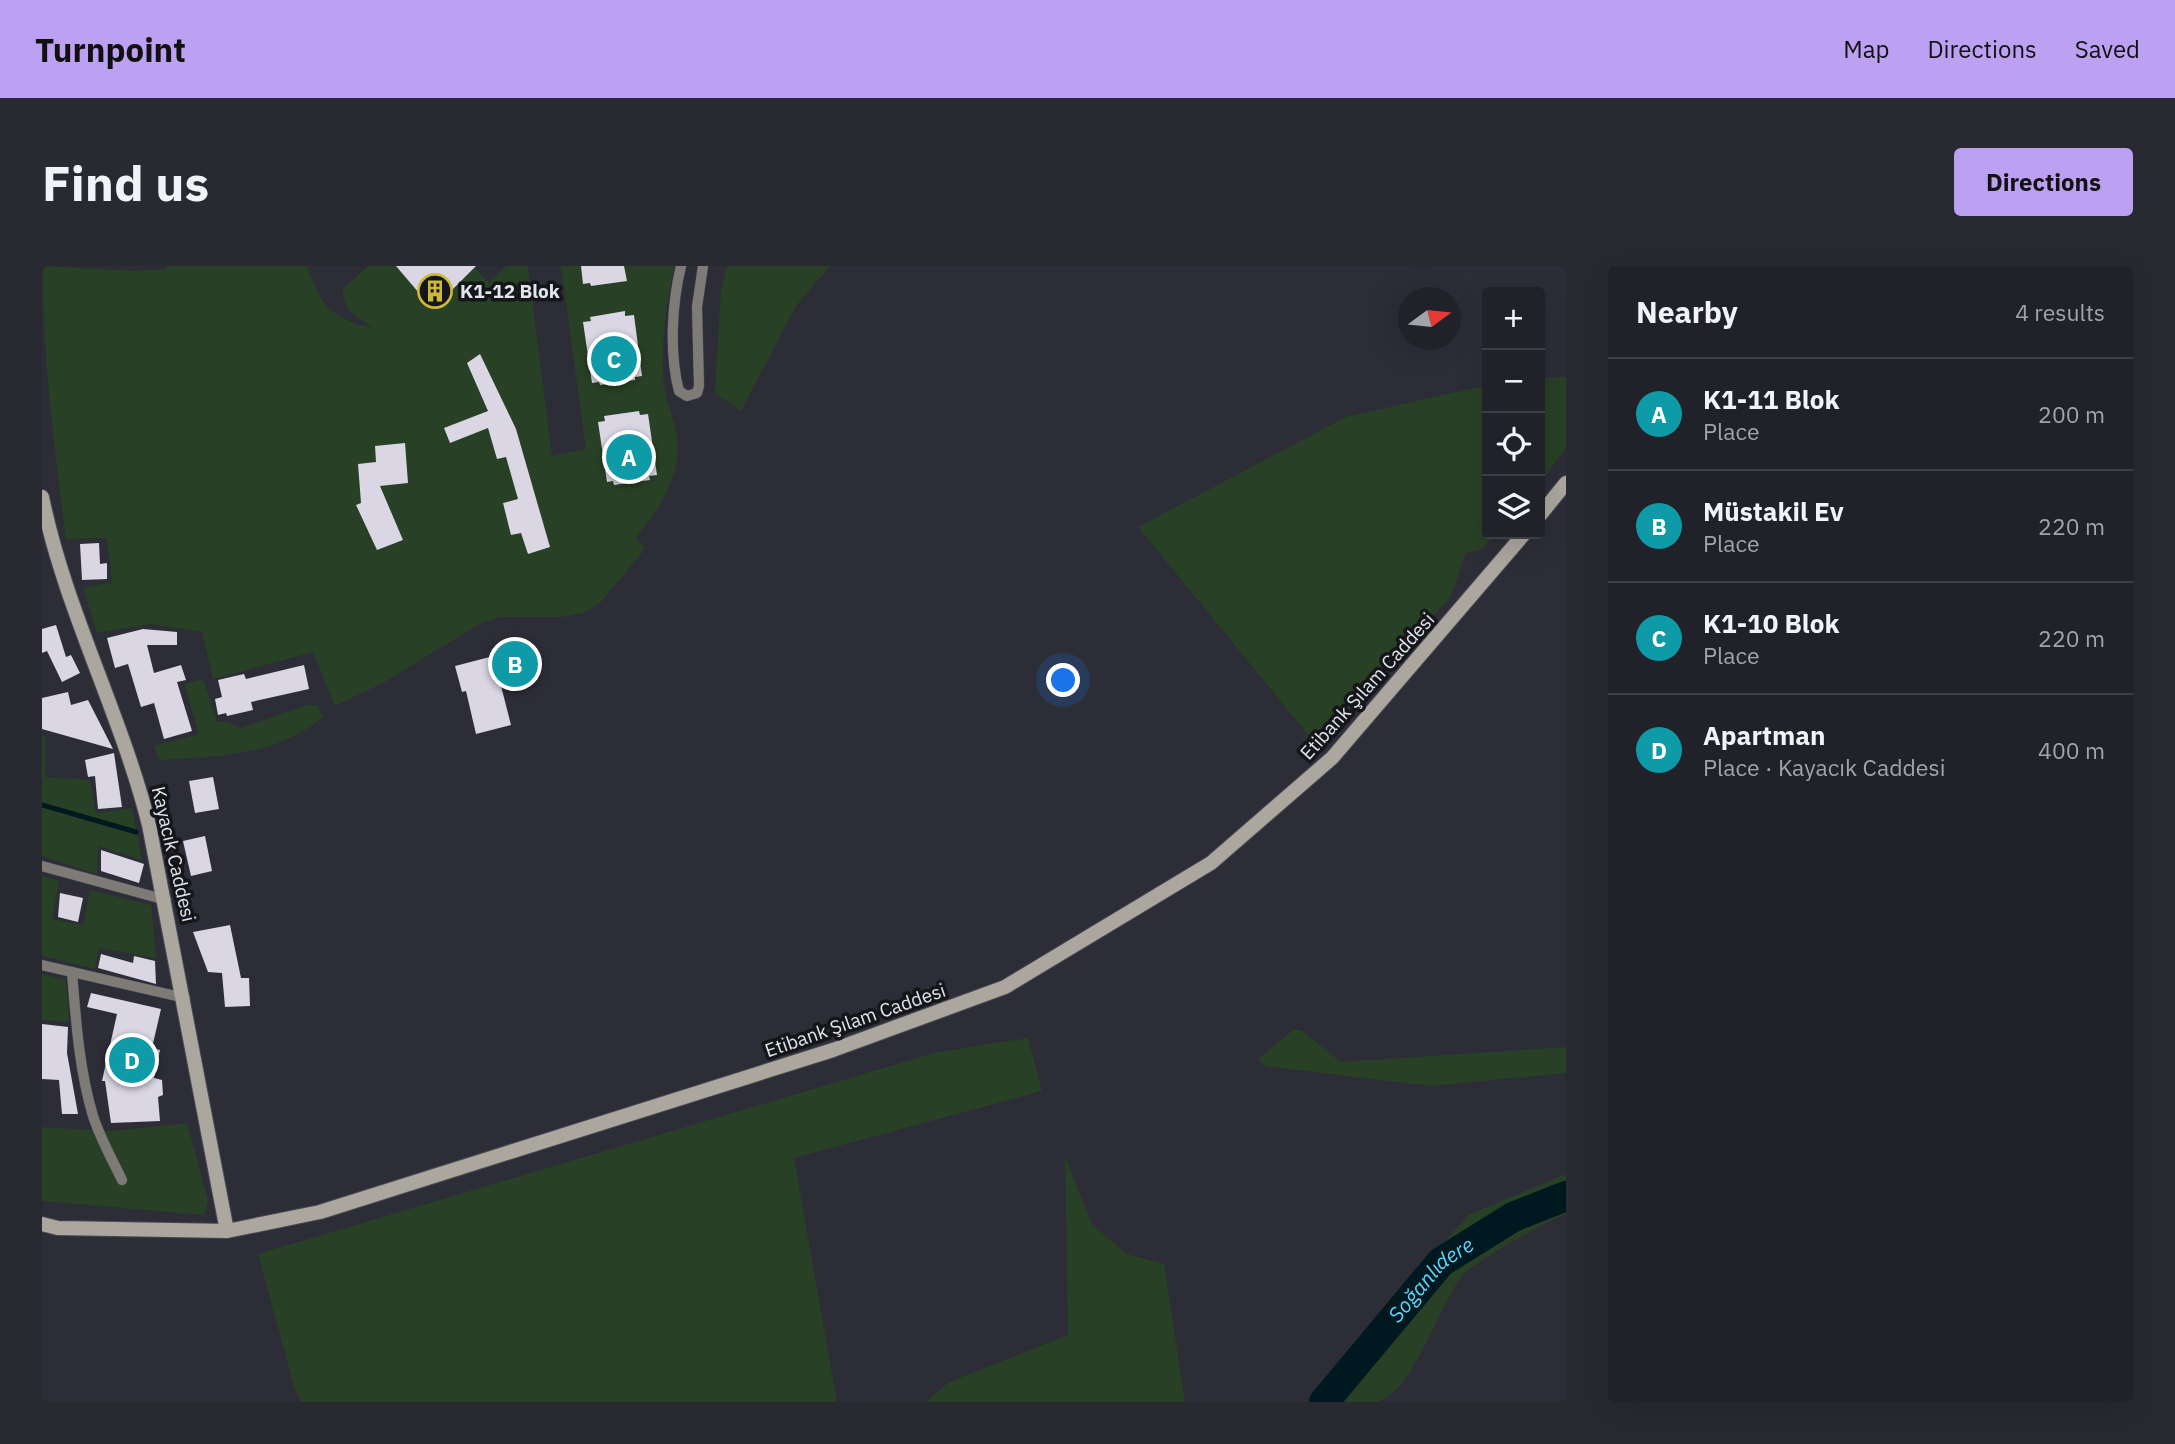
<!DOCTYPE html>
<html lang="en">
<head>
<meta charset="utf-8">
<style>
	body { margin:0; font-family:"IBM Plex Sans",sans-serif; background:#292a31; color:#f1f3f6 }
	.controls { position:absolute; right:21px; top:21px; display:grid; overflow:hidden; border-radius:7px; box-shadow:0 7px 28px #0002 }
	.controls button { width:63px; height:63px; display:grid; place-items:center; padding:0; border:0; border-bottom:2px solid #3e3f46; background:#212229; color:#f1f3f6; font:35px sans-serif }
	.compass { position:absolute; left:1356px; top:21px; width:63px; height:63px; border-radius:50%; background:#212229; box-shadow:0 7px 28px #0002; rotate:75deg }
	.you { position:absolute; left:1022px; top:415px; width:24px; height:24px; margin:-18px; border:5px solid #fff; border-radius:50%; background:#1a73e8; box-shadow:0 0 0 10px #1a73e833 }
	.badge { display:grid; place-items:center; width:46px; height:46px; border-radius:50%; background:#bca0f2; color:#fff; font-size:23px; font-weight:700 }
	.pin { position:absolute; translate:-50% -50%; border:4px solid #fff; box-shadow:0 2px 7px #0006 }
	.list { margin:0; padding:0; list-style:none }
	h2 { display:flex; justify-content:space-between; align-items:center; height:91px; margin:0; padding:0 28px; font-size:30px }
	h2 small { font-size:23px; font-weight:400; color:#a2a4a8 }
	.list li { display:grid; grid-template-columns:46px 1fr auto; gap:21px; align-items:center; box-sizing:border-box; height:112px; padding:0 28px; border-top:2px solid #3e3f46 }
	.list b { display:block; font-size:26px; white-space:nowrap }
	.list p { margin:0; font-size:23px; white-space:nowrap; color:#a2a4a8 }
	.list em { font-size:23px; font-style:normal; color:#a2a4a8 }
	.icon { flex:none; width:38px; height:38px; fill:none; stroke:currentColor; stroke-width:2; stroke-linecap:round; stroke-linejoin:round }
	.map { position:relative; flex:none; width:1524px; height:1136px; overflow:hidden; border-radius:7px }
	header { display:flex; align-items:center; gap:42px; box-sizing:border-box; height:98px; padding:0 35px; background:#bca0f2; color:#111 }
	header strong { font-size:33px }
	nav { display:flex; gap:38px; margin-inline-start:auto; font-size:24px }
	.intro { display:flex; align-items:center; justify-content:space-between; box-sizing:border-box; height:168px; padding:0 42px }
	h1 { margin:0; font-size:49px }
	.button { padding:18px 32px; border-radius:7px; background:#bca0f2; color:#111; font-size:24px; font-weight:700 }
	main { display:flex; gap:42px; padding:0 42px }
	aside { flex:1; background:#212229; border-radius:7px; box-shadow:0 7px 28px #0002 }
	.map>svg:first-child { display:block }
	.green { fill:#284025 }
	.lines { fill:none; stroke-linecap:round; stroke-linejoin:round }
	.stream { stroke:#001921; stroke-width:5 }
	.river { stroke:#001921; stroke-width:30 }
	.building { fill:#dad6e4 }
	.lane-casing { stroke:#494a54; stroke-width:11 }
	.secondary-casing { stroke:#494a54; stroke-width:16 }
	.lane { stroke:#7e7b76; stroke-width:10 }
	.secondary { stroke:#aba69e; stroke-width:14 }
	.labels { text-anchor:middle; stroke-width:7; stroke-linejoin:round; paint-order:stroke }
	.poi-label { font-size:19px; font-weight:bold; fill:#e4e5ec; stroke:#15161a; text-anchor:start }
	.street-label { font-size:19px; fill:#e4e5ec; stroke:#15161a }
	.water-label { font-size:21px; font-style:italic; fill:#5dd6fa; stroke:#15161a }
</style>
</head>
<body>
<header>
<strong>Turnpoint</strong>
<nav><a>Map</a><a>Directions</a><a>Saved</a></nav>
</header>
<div class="intro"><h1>Find us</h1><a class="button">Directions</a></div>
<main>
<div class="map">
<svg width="1524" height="1136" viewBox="0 0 1524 1136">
	<rect width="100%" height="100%" fill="#2c2d37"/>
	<!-- green -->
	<g class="green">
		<path d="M 1,0 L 93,5 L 124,3 L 124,0 L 265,0 C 280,41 288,52 331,62 C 316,50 300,47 301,23 L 326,0 L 432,0 L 447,17 L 465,0 L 486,0 L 510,190 L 544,183 L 519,0 L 633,0 C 624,34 620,72 621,107 C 621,131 635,156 636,180 C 636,215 616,246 594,271 L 603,283 L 559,336 L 543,346 L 520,351 L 459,351 L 439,357 L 341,417 L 293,440 L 271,386 L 171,413 L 160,366 L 109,358 L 55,367 L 41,322 L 70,316 L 65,272 L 24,273 C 13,183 0,91 1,0 Z"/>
		<polygon points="685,0 788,0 754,40 699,145 673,127 679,24"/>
		<polygon points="1524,111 1524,182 1498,217 1498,112"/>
		<path d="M 1445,119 L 1445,268 L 1454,268 L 1440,283 L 1424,287 C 1417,302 1416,316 1408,331 L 1277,482 L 1096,261 L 1304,151 Z"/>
		<path d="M 161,413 L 175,456 L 186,456 L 199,462 L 265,439 L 275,439 L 281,451 C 234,491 176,490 117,494 L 112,480 L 157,468 L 142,418 Z"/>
		<polygon points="0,469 4,472 3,511 48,514 54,547 90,542 100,594 56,580 55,608 0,590"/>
		<polygon points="0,610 17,615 10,653 41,659 48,624 109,639 114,692 57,682 53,703 0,690"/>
		<polygon points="0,708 24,714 27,756 0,754"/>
		<polygon points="1251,764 1259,764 1299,796 1524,781 1524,807 1389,820 1224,800 1216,793"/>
		<polygon points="986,772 1000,825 752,892 795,1136 260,1136 253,1124 216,988 892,787"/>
		<polygon points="145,857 166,935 162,949 0,935 0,861 70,865"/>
		<polygon points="1023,890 1050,959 1085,988 1122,998 1143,1136 884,1136 907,1116 1026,1069"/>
		<path d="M 1524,908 L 1524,948 C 1505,955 1434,995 1422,1008 C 1397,1036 1372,1127 1335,1136 C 1314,1136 1286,1136 1265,1136 L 1288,1113 L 1288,1107 L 1426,949 Z"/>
	</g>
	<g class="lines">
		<!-- stream -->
		<polyline class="stream" points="0,539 94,566"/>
		<!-- river -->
		<path class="river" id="s1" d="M 1282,1136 L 1399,996 L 1471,951 L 1524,930"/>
	</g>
	<!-- building -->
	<g class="building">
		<polygon points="354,0 434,0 396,38 393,35 388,40"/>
		<polygon points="539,0 582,0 585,15 549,20 548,17 541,18"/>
		<polygon points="583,45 583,50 592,49 600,110 593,111 593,114 558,119 557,116 550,117 541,56 549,55 548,51"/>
		<polygon points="438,88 474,163 508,281 486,288 479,267 469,269 461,237 476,233 464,191 455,193 446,162 408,177 402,162 446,145 425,97"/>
		<polygon points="597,145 598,149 606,148 615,209 607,210 608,214 572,219 571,215 565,216 556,156 563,155 562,150"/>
		<polygon points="363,177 366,217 338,220 361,274 335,284 314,239 319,237 316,198 334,196 333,180"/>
		<polygon points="57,277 58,298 65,297 65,313 40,314 38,278"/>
		<polygon points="14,359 24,391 29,389 38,407 20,416 5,385 0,387 0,363"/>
		<polygon points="101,363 135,366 135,379 105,379 112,407 139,399 144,414 135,416 150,465 122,473 112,437 99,441 86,398 73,402 65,372"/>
		<polygon points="490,380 497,405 458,416 469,459 434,468 424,425 420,426 413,400"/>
		<polygon points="262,399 267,423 209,436 211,444 185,450 184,447 176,449 173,433 180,431 176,414 202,408 204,413"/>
		<polygon points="26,426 29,439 46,434 71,483 0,463 0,432"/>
		<polygon points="72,487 80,541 56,543 53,510 46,511 43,494"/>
		<polygon points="171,511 177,543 153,547 147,515"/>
		<polygon points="163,570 170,605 149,610 141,575"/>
		<polygon points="59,584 102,598 97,617 59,605"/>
		<polygon points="18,627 41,632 36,656 16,651"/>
		<polygon points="188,659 199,712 207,712 208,740 183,741 180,707 166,706 151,666"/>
		<polygon points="59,688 91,697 92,690 113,695 114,718 56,702"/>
		<polygon points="49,727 119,743 110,782 118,784 112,812 120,814 121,829 116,831 118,855 69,857 63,815 60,815 75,748 45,741"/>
		<polygon points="0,758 26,761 25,787 36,848 20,848 17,814 0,813"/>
	</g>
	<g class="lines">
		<!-- lane casing -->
		<g class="lane-casing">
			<g id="lane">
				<path d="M 639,0 C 630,37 627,87 637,125 L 645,130 L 655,127 L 657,120 L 655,41 L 661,0"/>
				<polyline points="0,600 124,634"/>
				<polyline points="0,699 143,732"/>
				<path d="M 30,706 C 34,755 37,803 51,850 C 58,872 70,893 80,914"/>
			</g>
		</g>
		<!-- secondary casing -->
		<g class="secondary-casing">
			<g id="secondary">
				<path d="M 0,231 C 23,344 79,447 107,559 L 185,965"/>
				<polyline points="1498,249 1524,217"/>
				<polyline points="0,958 16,962 185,965 278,946 791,784 963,721 1169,597 1290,492 1482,268"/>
			</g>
		</g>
		<!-- lane -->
		<use href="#lane" class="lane"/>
		<!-- secondary -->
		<use href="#secondary" class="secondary"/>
	</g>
	<!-- icons -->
	<defs>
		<g id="building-ring" transform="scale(1.75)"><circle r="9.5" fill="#15161a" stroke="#ccb938" stroke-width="1.5"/><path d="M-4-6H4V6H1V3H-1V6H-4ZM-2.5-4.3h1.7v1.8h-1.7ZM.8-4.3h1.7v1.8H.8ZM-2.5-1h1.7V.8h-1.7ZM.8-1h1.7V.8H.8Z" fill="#ccb938"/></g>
	</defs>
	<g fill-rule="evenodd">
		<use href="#building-ring" x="393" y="25"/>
	</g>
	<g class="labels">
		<!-- poi labels -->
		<g class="poi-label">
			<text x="418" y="32">K1-12 Blok</text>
		</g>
		<!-- street labels -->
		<g class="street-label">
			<text transform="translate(1325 420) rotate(-48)" y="7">Etibank Şılam Caddesi</text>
			<text transform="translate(132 588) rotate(77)" y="7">Kayacık Caddesi</text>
			<text transform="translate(813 754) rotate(-19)" y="7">Etibank Şılam Caddesi</text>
		</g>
		<!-- water labels -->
		<g class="water-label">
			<text dy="7" stroke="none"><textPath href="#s1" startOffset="163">Soğanlıdere</textPath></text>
		</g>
	</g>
</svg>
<div class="controls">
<button>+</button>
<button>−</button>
<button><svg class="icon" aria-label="locate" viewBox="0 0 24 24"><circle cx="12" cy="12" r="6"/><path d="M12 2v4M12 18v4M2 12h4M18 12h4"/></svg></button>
<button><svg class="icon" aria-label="layers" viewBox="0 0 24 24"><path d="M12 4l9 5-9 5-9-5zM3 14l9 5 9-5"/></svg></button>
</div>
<svg class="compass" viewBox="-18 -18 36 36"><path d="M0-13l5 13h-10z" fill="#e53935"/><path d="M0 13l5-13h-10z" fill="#a2a4a8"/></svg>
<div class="you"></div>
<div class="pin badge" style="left:587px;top:191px;background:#0f9aa8">A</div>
<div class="pin badge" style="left:473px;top:398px;background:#0f9aa8">B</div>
<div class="pin badge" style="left:572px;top:93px;background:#0f9aa8">C</div>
<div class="pin badge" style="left:90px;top:794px;background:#0f9aa8">D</div>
</div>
<aside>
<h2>Nearby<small>4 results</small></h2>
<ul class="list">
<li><span class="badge" style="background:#0f9aa8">A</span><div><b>K1-11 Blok</b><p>Place</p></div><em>200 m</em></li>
<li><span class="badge" style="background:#0f9aa8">B</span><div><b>Müstakil Ev</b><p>Place</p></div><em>220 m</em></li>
<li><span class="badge" style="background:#0f9aa8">C</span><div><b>K1-10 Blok</b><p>Place</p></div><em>220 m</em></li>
<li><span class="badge" style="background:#0f9aa8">D</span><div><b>Apartman</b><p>Place · Kayacık Caddesi</p></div><em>400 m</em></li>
</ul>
</aside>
</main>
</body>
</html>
